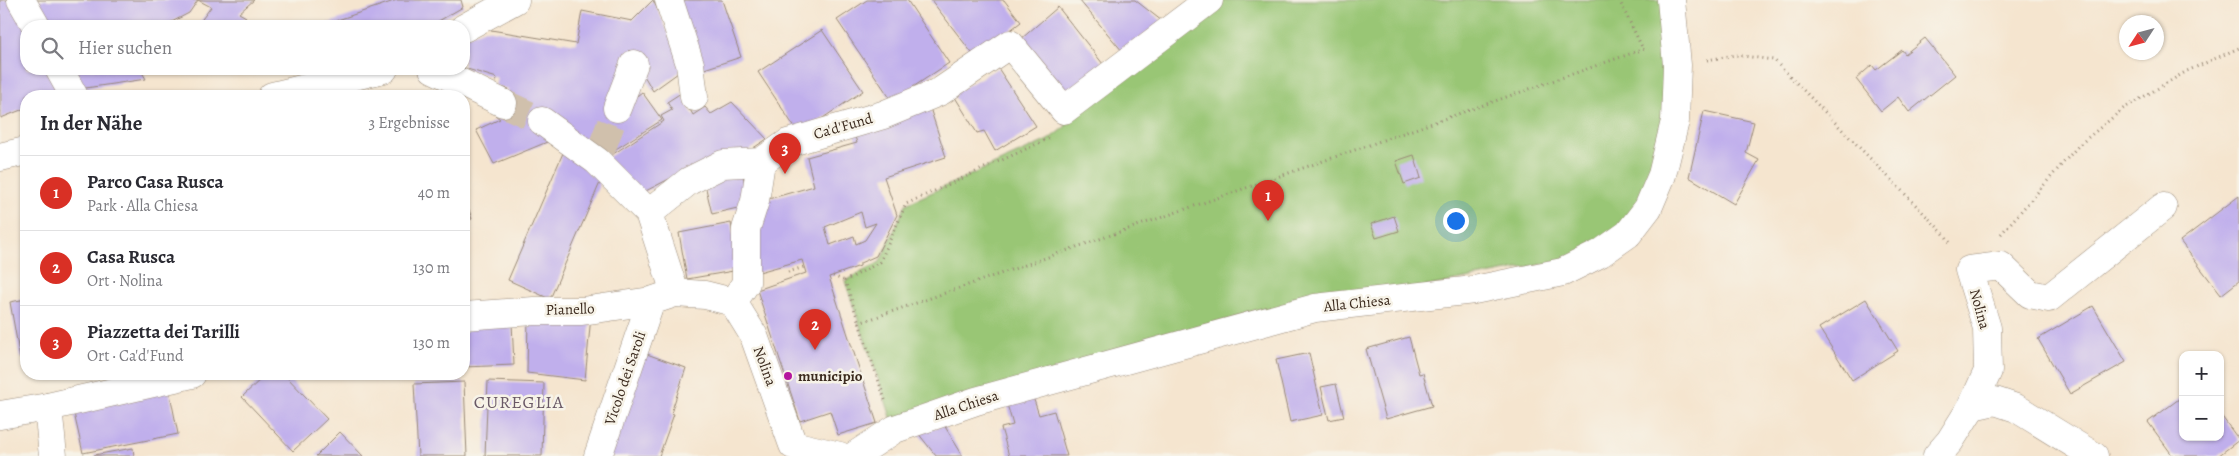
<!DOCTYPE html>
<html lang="de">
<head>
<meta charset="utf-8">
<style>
	body { margin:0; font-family:Alegreya,serif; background:#f7f7f7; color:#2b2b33 }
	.controls { position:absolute; right:15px; bottom:15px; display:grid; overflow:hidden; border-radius:10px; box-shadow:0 1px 4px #0004 }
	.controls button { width:45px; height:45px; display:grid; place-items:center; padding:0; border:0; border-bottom:1px solid #e1e1e2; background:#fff; color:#2b2b33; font:25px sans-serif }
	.compass { position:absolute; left:2119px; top:15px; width:45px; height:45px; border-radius:50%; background:#fff; box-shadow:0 1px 4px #0004; rotate:234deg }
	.you { position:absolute; left:1455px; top:220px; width:18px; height:18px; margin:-12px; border:4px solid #fff; border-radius:50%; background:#1a73e8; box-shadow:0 0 0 8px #1a73e833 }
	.badge { display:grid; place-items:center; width:32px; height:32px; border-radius:50%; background:#d93025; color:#fff; font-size:16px; font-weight:700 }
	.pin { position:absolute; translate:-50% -41px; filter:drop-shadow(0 1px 2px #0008) }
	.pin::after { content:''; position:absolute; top:26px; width:18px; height:15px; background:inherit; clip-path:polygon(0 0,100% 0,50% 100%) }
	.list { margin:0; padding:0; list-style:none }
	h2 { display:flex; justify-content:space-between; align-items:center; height:65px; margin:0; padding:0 20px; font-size:21px }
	h2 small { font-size:16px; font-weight:400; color:#7c7c81 }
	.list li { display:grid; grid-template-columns:32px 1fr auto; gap:15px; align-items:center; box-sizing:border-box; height:75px; padding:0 20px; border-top:1px solid #e1e1e2 }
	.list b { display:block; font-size:19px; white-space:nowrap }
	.list p { margin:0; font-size:16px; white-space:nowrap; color:#7c7c81 }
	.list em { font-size:16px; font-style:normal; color:#7c7c81 }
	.icon { flex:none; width:28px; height:28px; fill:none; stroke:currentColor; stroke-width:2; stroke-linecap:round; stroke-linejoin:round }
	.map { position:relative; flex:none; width:2239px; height:456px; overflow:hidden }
	.search { position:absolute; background:#fff; box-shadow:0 1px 4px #0004; left:20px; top:20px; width:450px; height:55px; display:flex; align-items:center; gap:12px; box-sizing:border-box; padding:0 18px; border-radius:20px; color:#7c7c81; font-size:19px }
	.panel { position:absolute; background:#fff; box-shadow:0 1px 4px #0004; left:20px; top:90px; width:450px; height:290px; border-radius:20px }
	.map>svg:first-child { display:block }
	.green { fill:#99c674; stroke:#6a7849 }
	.building { fill:#c0afec; fill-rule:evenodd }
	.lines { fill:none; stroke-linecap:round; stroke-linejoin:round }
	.minor-tunnel { stroke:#d0c0ac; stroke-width:28; stroke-dasharray:28 14; stroke-linecap:butt }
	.minor-casing { stroke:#988876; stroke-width:29 }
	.path { stroke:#988876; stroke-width:3; stroke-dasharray:1 4; stroke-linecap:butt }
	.minor { stroke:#fff; stroke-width:28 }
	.poi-dot { fill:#b5179e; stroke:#f7f3e8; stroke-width:2 }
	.labels { text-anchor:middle; stroke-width:5; stroke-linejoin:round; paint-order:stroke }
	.street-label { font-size:15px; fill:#3b2a1e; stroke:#f7f3e8 }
	.poi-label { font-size:15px; font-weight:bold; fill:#3b2a1e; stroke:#f7f3e8; text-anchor:start }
	.quarter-label { font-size:18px; letter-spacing:1px; fill:#6a5966; stroke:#f7f3e8 }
</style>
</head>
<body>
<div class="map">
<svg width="2239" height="456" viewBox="0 0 2239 456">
	<rect width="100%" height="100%" fill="#f7f3e8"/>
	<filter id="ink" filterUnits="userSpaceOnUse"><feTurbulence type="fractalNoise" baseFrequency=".02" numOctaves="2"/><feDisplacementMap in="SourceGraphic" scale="10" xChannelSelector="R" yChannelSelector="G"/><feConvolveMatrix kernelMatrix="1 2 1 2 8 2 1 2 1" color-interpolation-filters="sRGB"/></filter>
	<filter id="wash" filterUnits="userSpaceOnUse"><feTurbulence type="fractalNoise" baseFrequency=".0096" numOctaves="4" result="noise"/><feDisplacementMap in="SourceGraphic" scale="20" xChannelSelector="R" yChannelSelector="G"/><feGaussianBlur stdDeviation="1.12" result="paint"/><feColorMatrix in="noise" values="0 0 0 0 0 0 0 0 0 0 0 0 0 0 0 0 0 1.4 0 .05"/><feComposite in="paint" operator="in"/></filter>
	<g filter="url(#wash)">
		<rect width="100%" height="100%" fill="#f5e5cf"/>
		<!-- green -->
		<polygon class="green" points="1209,0 1671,0 1662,175 1601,253 1315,308 895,429 845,281 880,262 906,204 1048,140 1066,126 1064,110"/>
		<g id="blocks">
			<!-- building -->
			<g class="building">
				<polygon points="0,0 16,0 26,26 26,69 55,69 68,91 56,96 26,96 26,108 1,118"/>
				<polygon points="28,0 198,0 189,13 164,26 43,26"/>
				<polygon points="198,0 254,0 239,13 246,17 239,26 197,26 211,7"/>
				<polygon points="397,0 461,0 463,7 430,26 320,26"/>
				<polygon points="653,0 685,68 653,91 629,50 612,106 619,110 642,92 662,120 608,154 552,140 494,164 476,130 500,119 495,115 509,89 495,86 497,78 464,68 464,38 485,29 576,44 582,11 632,21"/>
				<polygon points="671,0 722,0 741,57 695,72"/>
				<polygon points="867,0 907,0 949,63 892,101 837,20"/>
				<polygon points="931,0 1004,0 1021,22 975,57"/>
				<polygon points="1079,0 1135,0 1162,21 1123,52"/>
				<polygon points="1058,7 1103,64 1064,94 1021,39"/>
				<polygon points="822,30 863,91 799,134 758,72"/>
				<polygon points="1925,38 1955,75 1909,112 1898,97 1881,111 1856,79 1872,65 1876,70 1902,50 1905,54"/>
				<polygon points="998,68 1036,126 995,151 984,131 977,133 953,94"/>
				<polygon points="67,69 140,69 146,79 79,89"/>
				<polygon points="681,93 693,115 705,107 711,114 732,102 767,139 732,162 676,187 669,179 640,194 607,158 664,121 661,116 672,110 667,102"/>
				<path d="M 930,108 L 946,157 L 884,177 L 897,215 L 876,256 L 860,263 L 860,266 L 829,277 L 877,423 L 838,435 L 830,411 L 800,421 L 757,290 L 806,273 L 802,260 L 752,274 L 758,202 L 814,186 L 807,157 L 857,143 L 853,130 ZM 861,212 L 865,227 L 876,223 L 865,240 L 856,244 L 854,236 L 830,245 L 825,227 Z"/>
				<polygon points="1704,111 1754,122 1746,153 1759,160 1734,204 1689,177"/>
				<polygon points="563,153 605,171 550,299 508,280"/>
				<polygon points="1414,155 1421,178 1404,184 1396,161"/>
				<polygon points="741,167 750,205 712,214 703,176"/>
				<polygon points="464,195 472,219 464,221"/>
				<polygon points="2239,196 2239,281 2221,295 2180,241"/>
				<polygon points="1394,216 1399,231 1376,238 1371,224"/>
				<polygon points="731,223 739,270 687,279 679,233"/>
				<polygon points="26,299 26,357 20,358 10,302"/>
				<polygon points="1866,299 1898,351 1852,380 1819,328"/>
				<polygon points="2093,306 2126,362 2070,394 2038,339"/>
				<polygon points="528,316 591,316 585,380 527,373"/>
				<polygon points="512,322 514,365 464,367 464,324"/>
				<polygon points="1409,337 1419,374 1423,373 1432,406 1386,419 1366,349"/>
				<polygon points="644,353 686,368 671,413 674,414 659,456 607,456"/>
				<polygon points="1309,353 1323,415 1290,422 1276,360"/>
				<polygon points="266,374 284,374 327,419 293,451 242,397"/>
				<polygon points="488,381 544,383 542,456 485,456"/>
				<polygon points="464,382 467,456 418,456 414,384"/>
				<polygon points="1336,384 1344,417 1329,420 1321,387"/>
				<polygon points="169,389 178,434 83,453 73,409"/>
				<polygon points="2183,396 2183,437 2220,437 2220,414 2239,440 2218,456 2173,456 2148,422"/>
				<polygon points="1033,397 1039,415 1054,411 1067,456 1009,456 1001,428 1013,425 1007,404"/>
				<polygon points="944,425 963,456 936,456 918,433"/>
				<polygon points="340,432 363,456 316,456"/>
				<polygon points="133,448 134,456 94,456 94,455"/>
			</g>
		</g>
	</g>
	<g filter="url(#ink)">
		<use href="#blocks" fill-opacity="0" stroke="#988876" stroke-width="1"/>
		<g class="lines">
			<!-- minor-tunnel -->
			<g class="minor-tunnel">
				<polyline points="503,103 542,121"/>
				<polyline points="601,150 617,108"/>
			</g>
			<!-- minor casing -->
			<g class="minor-casing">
				<g id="minor">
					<polyline points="21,0 36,26"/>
					<polyline points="669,0 690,64 694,97"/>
					<polyline points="464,28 515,0"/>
					<polyline points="59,69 74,96"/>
					<polyline points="433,69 503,103"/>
					<polyline points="272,96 384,69"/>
					<polyline points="617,108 634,64"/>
					<polyline points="542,121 597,161 649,213 675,293"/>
					<polyline points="0,157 26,151"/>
					<polyline points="649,213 689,181 723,164 761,162 788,143 883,115 941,91 1010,44 1064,110 1209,0"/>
					<polyline points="733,302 746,283 746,229 755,201 761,162"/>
					<polyline points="464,316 534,311 582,311 651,301 675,293 705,295 733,302 754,336 793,445 840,456"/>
					<polyline points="1972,406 1995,401 2016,408 2094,456"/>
					<polyline points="48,407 53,456"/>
					<polyline points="0,415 48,407 192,374"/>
					<polyline points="598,456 651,301"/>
					<polyline points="854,456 895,429 976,401 1315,308 1474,290 1563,272 1601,253 1628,234 1648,208 1662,175 1675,121 1677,65 1671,0"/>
					<polyline points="1937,456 1950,441 1972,406 1988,371 1987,328 1969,270 2001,266 2030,294 2049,298 2163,207"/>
				</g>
			</g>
			<!-- path -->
			<g class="path">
				<polyline points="1619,0 1643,49"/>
				<polyline points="1707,60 1735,55 1774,60 1945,235 1951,244"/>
				<polyline points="2001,234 2079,145 2123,109 2187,71 2239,48"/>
				<polyline points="788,272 804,267"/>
				<polyline points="833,276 845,281"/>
				<polyline points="859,323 1644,49"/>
				<polyline points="885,400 845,281 880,262 906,204 1050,138"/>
			</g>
			<!-- minor -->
			<use href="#minor" class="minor"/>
		</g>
	</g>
	<!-- markers -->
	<circle class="poi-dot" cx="788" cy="376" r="5"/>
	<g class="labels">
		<!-- street labels -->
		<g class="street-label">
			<text transform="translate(843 126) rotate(-16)" y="5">Ca'd'Fund</text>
			<text transform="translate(1357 303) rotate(-6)" y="5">Alla Chiesa</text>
			<text transform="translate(570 309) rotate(-2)" y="5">Pianello</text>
			<text transform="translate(1980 309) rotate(75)" y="5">Nolina</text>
			<text transform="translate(765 366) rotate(70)" y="5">Nolina</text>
			<text transform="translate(625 378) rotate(-71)" y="5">Vicolo dei Saroli</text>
			<text transform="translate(966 405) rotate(-18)" y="5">Alla Chiesa</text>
		</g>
		<!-- poi labels -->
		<g class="poi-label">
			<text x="798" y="381">municipio</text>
		</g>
		<!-- quarter labels -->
		<g class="quarter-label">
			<text x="519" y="408">CUREGLIA</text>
		</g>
	</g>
</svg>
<div class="controls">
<button>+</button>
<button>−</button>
</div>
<svg class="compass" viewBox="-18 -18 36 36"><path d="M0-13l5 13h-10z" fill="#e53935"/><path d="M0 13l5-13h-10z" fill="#7c7c81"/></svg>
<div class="you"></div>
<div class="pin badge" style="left:1268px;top:221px">1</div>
<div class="pin badge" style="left:815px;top:350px">2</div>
<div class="pin badge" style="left:785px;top:174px">3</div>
<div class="search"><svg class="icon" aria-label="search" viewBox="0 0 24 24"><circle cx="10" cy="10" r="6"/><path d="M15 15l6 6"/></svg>Hier suchen</div>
<section class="panel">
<h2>In der Nähe<small>3 Ergebnisse</small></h2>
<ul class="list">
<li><span class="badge">1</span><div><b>Parco Casa Rusca</b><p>Park · Alla Chiesa</p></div><em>40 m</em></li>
<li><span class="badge">2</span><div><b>Casa Rusca</b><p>Ort · Nolina</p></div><em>130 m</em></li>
<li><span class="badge">3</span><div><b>Piazzetta dei Tarilli</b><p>Ort · Ca'd'Fund</p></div><em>130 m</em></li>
</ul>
</section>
</div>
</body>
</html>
